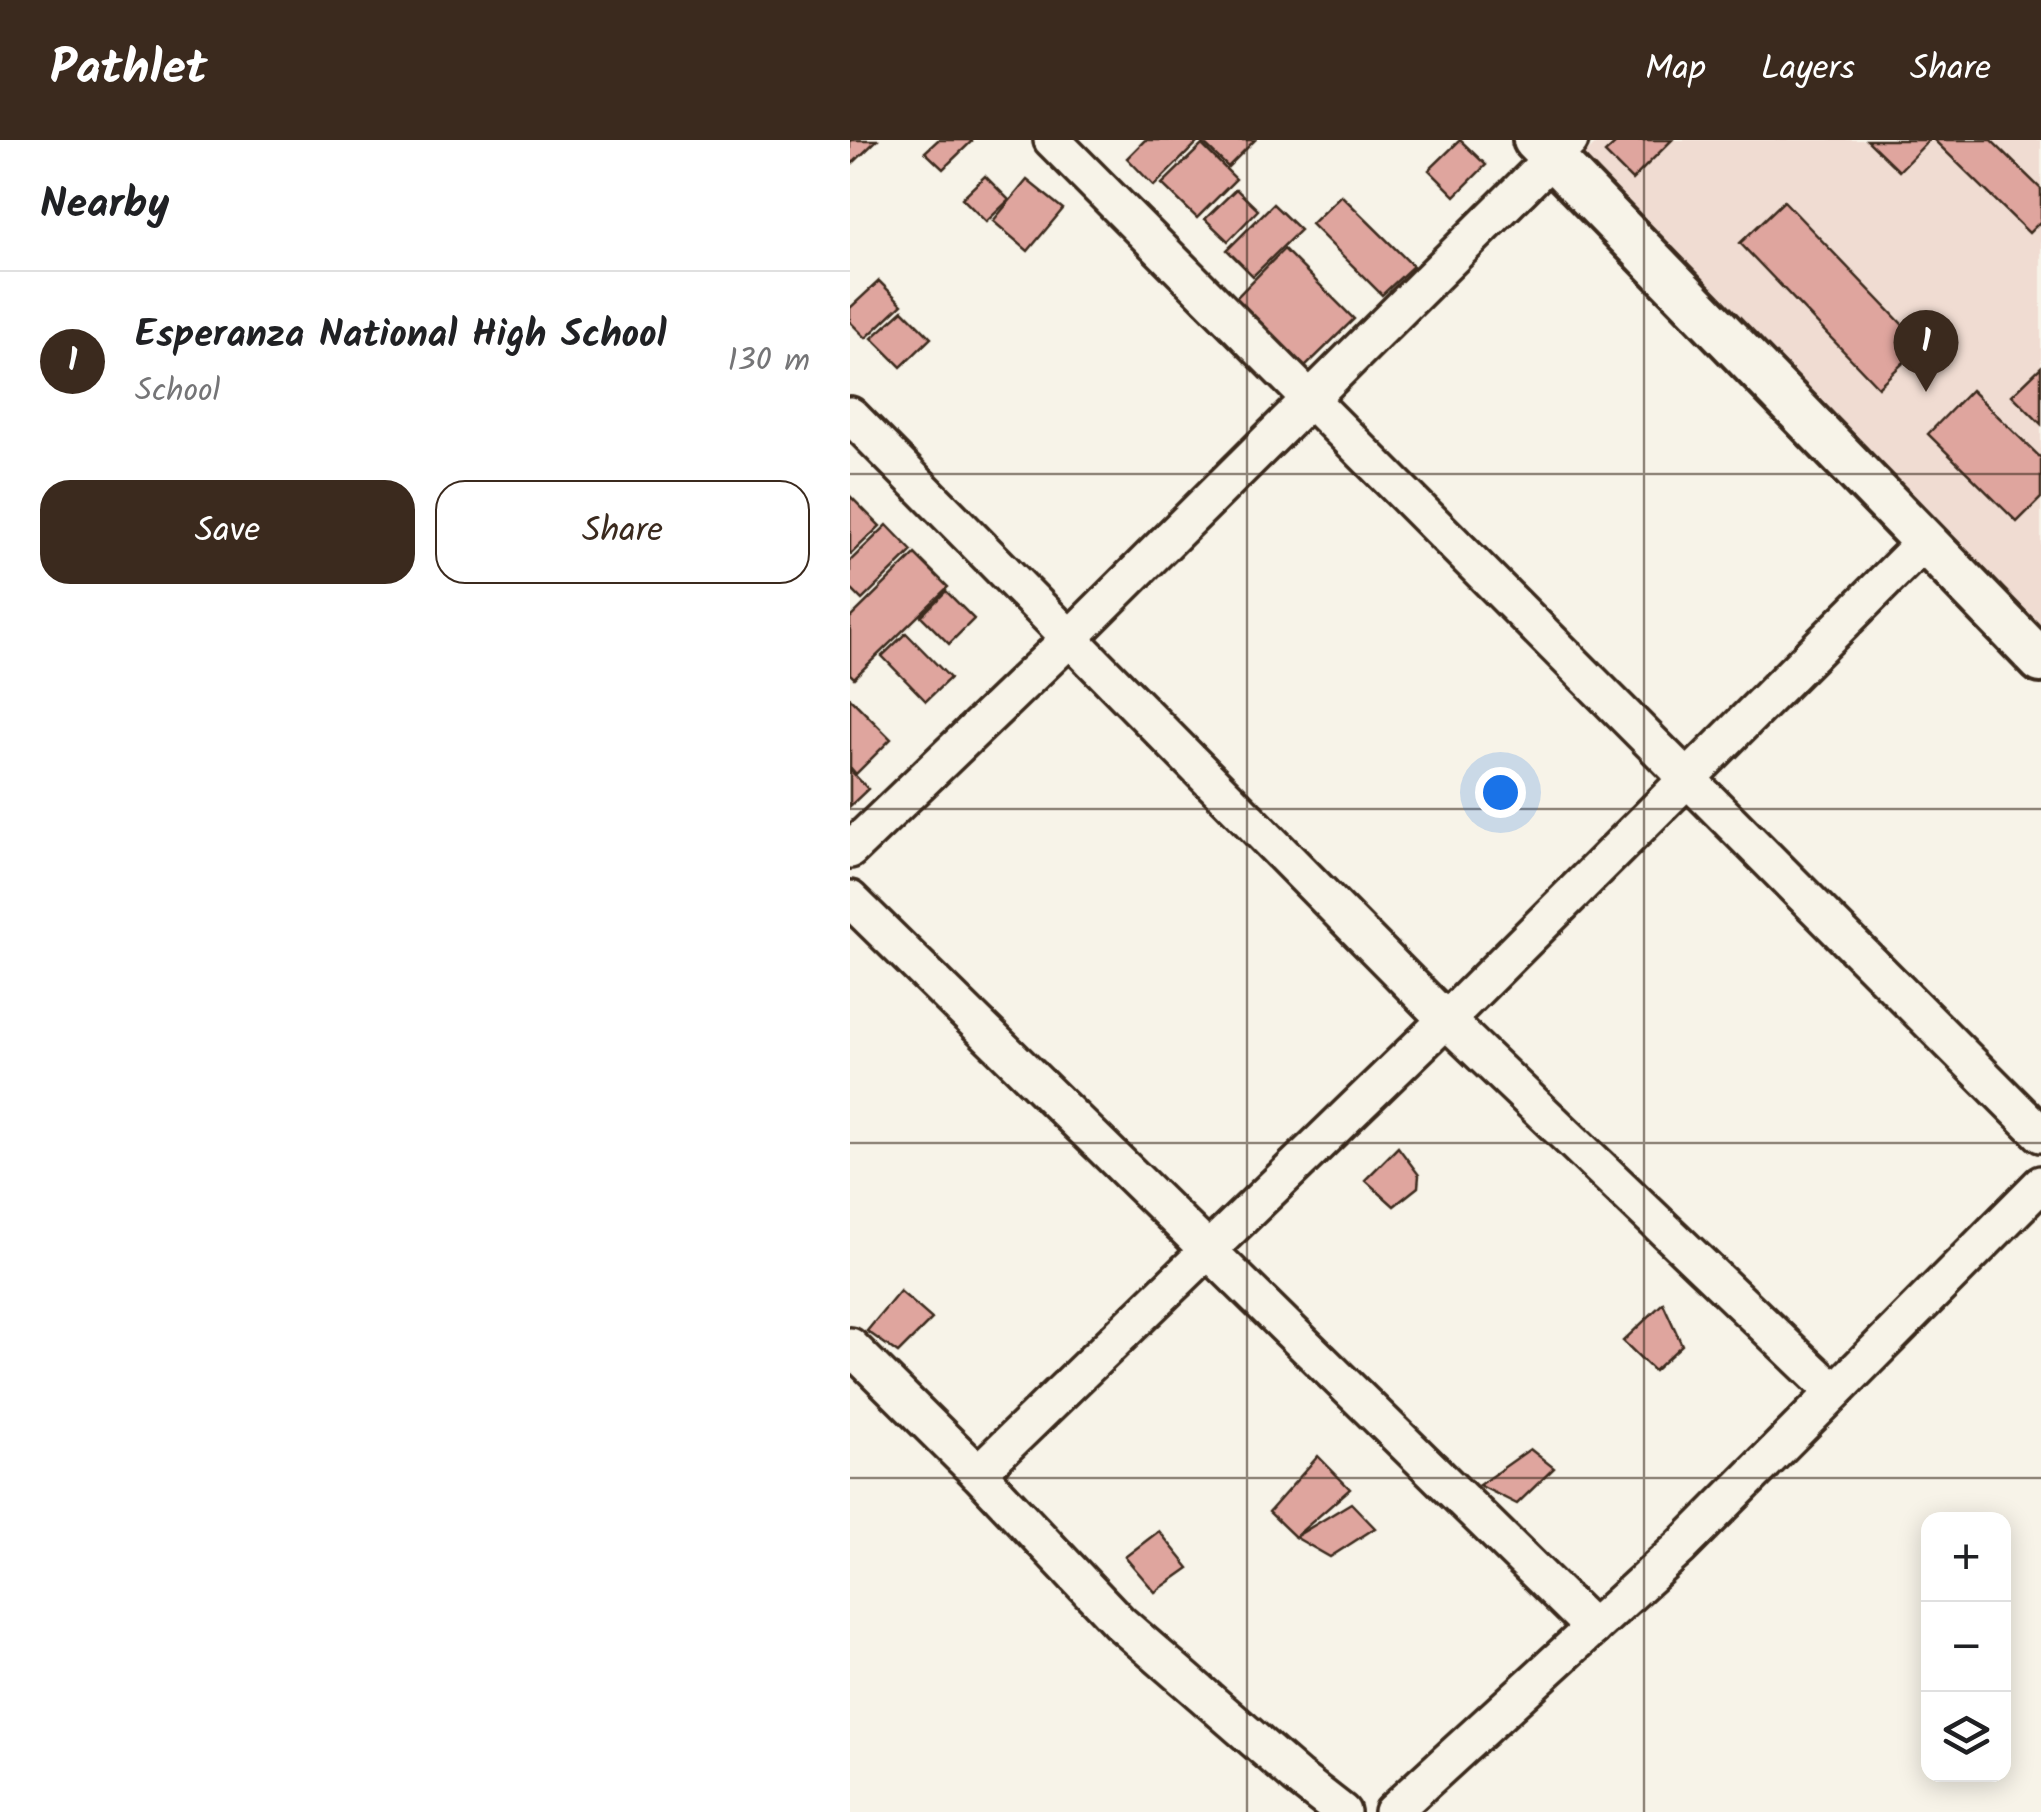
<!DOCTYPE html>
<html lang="en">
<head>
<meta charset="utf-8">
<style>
	body { margin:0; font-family:Kalam,sans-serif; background:#f6f6f6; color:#202124 }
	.controls { position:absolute; right:30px; bottom:30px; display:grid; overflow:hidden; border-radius:20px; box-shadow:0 5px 25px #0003 }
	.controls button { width:90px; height:90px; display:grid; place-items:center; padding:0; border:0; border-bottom:2px solid #e0e0e0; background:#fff; color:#202124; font:50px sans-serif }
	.you { position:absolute; left:650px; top:652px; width:35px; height:35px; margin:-25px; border:8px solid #fff; border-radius:50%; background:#1a73e8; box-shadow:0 0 0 15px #1a73e833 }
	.badge { display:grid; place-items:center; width:65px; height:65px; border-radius:50%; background:#3b2a1e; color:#fff; font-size:32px; font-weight:700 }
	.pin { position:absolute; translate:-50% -82px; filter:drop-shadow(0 2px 5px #0008) }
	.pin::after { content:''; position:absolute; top:52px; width:35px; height:30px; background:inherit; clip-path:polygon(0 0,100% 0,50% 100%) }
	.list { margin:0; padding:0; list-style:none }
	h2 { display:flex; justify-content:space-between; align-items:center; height:130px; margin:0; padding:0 40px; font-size:42px }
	h2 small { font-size:32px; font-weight:400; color:#757577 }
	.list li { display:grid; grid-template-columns:65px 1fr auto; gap:30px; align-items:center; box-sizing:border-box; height:180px; padding:0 40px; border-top:2px solid #e0e0e0 }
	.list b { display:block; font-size:38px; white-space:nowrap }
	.list p { margin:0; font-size:32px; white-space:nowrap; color:#757577 }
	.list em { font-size:32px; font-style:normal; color:#757577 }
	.actions { display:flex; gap:20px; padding:30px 40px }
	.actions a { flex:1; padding:22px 0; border:2px solid #3b2a1e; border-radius:30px; text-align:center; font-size:35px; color:#3b2a1e }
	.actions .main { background:#3b2a1e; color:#fff }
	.icon { flex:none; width:55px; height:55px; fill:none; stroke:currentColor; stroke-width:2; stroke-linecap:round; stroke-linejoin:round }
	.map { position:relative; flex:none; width:1191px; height:1672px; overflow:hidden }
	header { display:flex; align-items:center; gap:60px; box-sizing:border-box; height:140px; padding:0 50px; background:#3b2a1e; color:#fff }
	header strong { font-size:48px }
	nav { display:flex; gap:55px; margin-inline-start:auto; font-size:35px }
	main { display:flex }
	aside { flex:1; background:#fff }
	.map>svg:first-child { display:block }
	.built { fill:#f0dcd2 }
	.building { fill:#dfa59e; stroke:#3b2a1e; stroke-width:2.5 }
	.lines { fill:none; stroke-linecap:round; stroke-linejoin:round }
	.minor-casing { stroke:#3b2a1e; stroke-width:42 }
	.tertiary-casing { stroke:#3b2a1e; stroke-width:50 }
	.minor { stroke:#f7f3e8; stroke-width:35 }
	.tertiary { stroke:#f7f3e8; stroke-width:42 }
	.grid { fill:none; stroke:#3b2a1e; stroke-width:2.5; stroke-opacity:0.55 }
</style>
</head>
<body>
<header>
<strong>Pathlet</strong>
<nav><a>Map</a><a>Layers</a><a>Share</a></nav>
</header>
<main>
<aside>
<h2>Nearby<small></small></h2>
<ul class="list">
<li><span class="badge">1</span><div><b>Esperanza National High School</b><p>School</p></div><em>130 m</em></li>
</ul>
<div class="actions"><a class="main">Save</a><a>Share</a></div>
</aside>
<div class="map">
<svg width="1191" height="1672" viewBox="0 0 1191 1672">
	<rect width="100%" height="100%" fill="#f7f3e8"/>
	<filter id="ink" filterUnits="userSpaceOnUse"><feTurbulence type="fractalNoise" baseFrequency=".01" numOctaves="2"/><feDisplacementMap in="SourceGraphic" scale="20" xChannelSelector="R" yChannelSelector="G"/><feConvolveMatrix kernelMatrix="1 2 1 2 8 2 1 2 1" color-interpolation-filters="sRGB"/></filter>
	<g filter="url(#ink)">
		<!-- built -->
		<polygon class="built" points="750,0 1191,0 1191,486 732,17"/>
		<!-- building -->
		<g class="building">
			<polygon points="0,0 27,0 3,23 0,19"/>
			<polygon points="88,0 121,0 122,1 93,29 75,12"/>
			<polygon points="295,0 350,0 304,46 277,18"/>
			<polygon points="356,0 405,0 378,27 353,3"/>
			<polygon points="610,0 636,25 605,56 579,30"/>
			<polygon points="769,0 822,0 782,40 755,13"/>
			<polygon points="1017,0 1079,0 1049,31"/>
			<polygon points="1084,0 1141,0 1191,49 1191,81 1179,93"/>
			<polygon points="352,5 386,39 347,78 312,44"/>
			<polygon points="135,36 159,60 136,82 112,58"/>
			<polygon points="177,40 213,69 178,111 143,81"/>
			<polygon points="386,49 408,70 378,101 355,79"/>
			<polygon points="491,55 563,126 532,155 461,84"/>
			<polygon points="934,61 1072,205 1028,247 890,103"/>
			<polygon points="423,64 450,90 403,136 377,110"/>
			<polygon points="434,109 504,179 451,231 382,162"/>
			<polygon points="29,141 52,164 16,198 0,182 0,168"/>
			<polygon points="53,170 81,198 51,227 22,198"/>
			<polygon points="1191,227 1191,284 1162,255"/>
			<polygon points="1121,250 1191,318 1191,358 1167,382 1078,294"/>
			<polygon points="0,356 30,386 1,414 0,413"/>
			<polygon points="37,385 62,411 12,460 0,448 0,421"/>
			<polygon points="65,414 98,447 4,538 0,534 0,478"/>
			<polygon points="96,451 124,479 99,504 71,476"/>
			<polygon points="56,493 100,538 76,561 32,516"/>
			<polygon points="0,558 41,599 6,634 0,627"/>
			<polygon points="0,630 18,649 0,666"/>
			<polygon points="548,1007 569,1035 568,1047 544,1066 515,1040"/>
			<polygon points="50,1151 82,1179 48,1213 17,1191"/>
			<polygon points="813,1163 832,1205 804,1231 773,1201"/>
			<polygon points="680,1309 704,1328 667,1364 629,1345"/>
			<polygon points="468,1316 500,1349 445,1397 419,1372"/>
			<polygon points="501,1363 525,1388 480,1417 445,1397"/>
			<polygon points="309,1391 339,1428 305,1452 275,1417"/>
		</g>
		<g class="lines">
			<!-- minor casing -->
			<g class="minor-casing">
				<g id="minor">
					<polyline points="202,0 1191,994"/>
					<polyline points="0,275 596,880 983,1251"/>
					<polyline points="0,710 220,498 720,0"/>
					<polyline points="0,759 743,1488"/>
					<polyline points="0,1206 128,1333 269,1482 447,1637 492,1672"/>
					<polyline points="128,1333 596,880 1075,401"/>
					<polyline points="542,1672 831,1407 1191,1044"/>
				</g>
			</g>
			<!-- tertiary casing -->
			<g class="tertiary-casing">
				<polyline id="tertiary" points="685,0 1191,521"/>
			</g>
			<!-- minor -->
			<use href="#minor" class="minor"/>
			<!-- tertiary -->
			<use href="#tertiary" class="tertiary"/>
		</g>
	</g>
	<!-- grid -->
	<path class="grid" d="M 397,0 L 397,1672M 794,0 L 794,1672M 0,334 L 1191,334M 0,669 L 1191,669M 0,1003 L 1191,1003M 0,1338 L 1191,1338"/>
</svg>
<div class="controls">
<button>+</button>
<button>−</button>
<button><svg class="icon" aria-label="layers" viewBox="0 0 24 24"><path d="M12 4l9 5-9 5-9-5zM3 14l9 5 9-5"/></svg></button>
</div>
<div class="you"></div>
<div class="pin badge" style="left:1076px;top:252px">1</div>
</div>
</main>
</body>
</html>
